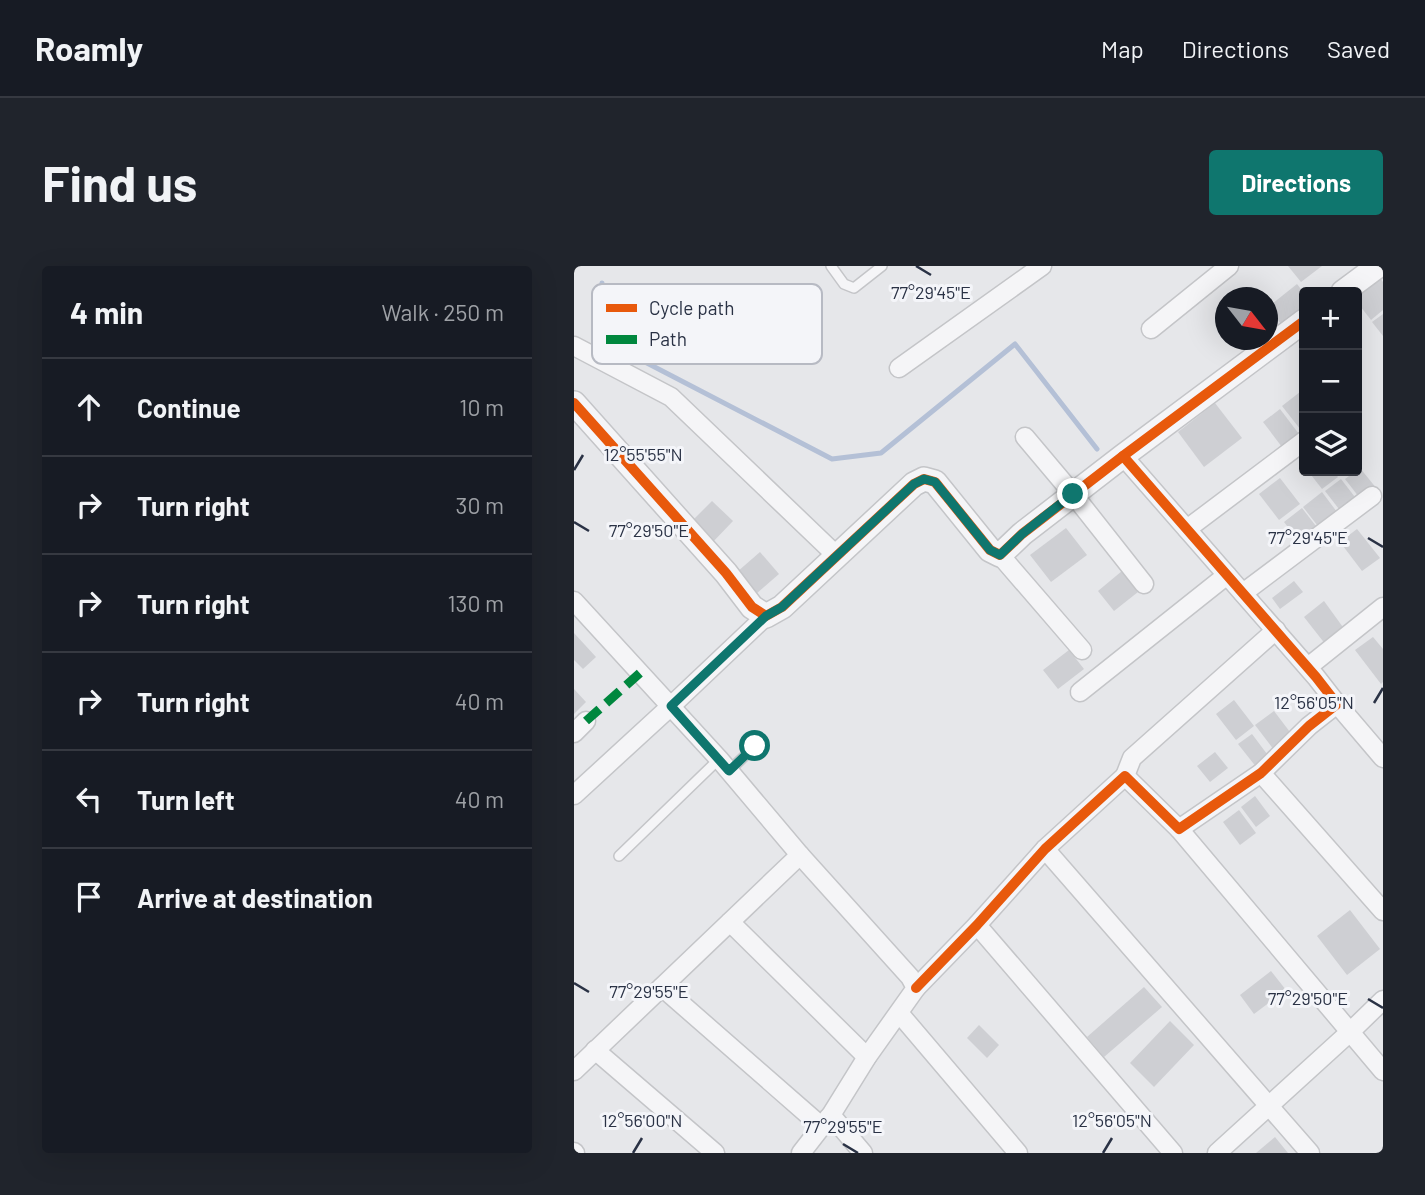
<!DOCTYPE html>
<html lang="en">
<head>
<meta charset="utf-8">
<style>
	body { margin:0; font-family:Barlow,sans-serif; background:#20242c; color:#f1f3f6 }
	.controls { position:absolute; right:21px; top:21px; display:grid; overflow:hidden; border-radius:7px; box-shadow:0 7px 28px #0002 }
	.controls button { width:63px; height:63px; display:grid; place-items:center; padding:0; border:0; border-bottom:2px solid #363941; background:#171b24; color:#f1f3f6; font:35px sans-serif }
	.compass { position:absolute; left:641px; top:21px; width:63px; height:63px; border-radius:50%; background:#171b24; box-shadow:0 7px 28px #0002; rotate:121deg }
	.stop { position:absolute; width:21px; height:21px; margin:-16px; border:5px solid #0f766e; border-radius:50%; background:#fff }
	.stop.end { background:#0f766e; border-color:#fff; box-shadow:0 2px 7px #0008 }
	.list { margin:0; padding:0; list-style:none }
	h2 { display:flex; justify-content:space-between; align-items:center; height:91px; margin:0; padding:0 28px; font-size:30px }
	h2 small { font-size:23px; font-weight:400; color:#9ea1a6 }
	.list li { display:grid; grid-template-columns:46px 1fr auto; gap:21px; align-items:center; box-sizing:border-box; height:98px; padding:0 28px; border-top:2px solid #363941 }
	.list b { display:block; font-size:26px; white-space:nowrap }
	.list em { font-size:23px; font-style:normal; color:#9ea1a6 }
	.icon { flex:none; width:38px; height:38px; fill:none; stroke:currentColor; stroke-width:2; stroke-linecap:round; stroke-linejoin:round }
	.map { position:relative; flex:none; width:809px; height:887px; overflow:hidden; border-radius:7px }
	header { display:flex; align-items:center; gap:42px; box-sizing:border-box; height:98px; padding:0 35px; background:#171b24; border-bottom:2px solid #363941 }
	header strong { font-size:33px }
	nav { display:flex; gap:38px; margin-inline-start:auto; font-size:24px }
	.intro { display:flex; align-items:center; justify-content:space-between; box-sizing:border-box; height:168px; padding:0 42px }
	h1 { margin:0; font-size:49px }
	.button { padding:18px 32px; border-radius:7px; background:#0f766e; color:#fff; font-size:24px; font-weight:700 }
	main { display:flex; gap:42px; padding:0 42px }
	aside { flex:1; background:#171b24; border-radius:7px; box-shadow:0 7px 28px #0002 }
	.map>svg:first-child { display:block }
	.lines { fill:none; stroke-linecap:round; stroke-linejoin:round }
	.stream { stroke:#b4c0d6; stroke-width:5 }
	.building { fill:#cecfd3 }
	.service-casing { stroke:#c4c5c8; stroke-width:12 }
	.minor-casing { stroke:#c4c5c8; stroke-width:21 }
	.tertiary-casing { stroke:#c4c5c8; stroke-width:26 }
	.service { stroke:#f5f5f7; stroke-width:9 }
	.minor { stroke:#f5f5f7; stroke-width:18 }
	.tertiary { stroke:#f5f5f7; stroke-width:23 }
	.quiet { stroke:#00873e; stroke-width:9; stroke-dasharray:18 9; stroke-linecap:butt }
	.cycleway-casing { stroke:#f4f5f9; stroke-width:15 }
	.cycleway { stroke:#e8590c; stroke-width:10 }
	.route { stroke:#0f766e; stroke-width:9 }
	.ticks { fill:none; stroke:#2a3245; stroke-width:2.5 }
	.key { fill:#f4f5f9; stroke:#b7bac3; stroke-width:2 }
	.key-label { font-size:19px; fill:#2a3245 }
	.ticks-label { font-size:18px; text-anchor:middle; fill:#2a3245; stroke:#f4f5f9; stroke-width:6; stroke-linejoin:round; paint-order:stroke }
</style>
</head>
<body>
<header>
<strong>Roamly</strong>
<nav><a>Map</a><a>Directions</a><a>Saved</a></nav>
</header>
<div class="intro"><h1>Find us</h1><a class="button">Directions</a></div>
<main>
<aside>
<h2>4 min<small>Walk · 250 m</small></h2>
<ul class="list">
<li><svg class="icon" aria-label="ahead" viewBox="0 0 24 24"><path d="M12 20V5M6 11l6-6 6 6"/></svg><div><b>Continue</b></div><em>10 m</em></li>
<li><svg class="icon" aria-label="right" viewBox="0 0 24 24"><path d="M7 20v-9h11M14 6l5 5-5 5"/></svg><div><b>Turn right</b></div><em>30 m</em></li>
<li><svg class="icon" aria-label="right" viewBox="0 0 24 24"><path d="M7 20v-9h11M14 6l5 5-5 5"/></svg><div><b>Turn right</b></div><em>130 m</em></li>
<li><svg class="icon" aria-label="right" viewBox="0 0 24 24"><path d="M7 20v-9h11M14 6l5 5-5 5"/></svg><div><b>Turn right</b></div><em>40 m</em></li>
<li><svg class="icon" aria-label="left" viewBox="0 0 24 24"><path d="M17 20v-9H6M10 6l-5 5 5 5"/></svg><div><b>Turn left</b></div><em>40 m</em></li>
<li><svg class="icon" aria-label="arrive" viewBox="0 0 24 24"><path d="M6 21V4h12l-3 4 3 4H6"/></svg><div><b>Arrive at destination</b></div></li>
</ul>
</aside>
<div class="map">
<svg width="809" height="887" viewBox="0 0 809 887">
	<rect width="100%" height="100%" fill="#e6e7ea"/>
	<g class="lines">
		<!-- stream -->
		<polyline class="stream" points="28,17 24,68 71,96 258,193 307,187 441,78 523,183"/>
	</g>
	<!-- building -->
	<g class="building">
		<polygon points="714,0 748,0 727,16"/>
		<polygon points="805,10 809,16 809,44 797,54 783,36 783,28"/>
		<polygon points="723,18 730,27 730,53 713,66 694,41"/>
		<polygon points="809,48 809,70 798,56"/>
		<polygon points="726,126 730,132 730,168 708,140"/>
		<polygon points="641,137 668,172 630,201 604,166"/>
		<polygon points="706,143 728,172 711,185 689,156"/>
		<polygon points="786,202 803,223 788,235 771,213"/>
		<polygon points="734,205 759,205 764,211 748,223"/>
		<polygon points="706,212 726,238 705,254 685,228"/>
		<polygon points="767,213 784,235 768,247 751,225"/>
		<polygon points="748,226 766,250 747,264 729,241"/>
		<polygon points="138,235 159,255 136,279 115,258"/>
		<polygon points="728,242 745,264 727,278 710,256"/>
		<polygon points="492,262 513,289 477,316 456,289"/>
		<polygon points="783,263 806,292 788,305 766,276"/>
		<polygon points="186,286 205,308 182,328 163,306"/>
		<polygon points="548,305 564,326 540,345 524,325"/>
		<polygon points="720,315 729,326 706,343 698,332"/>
		<polygon points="750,335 771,364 752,379 730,351"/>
		<polygon points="0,367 22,391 9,403 0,394"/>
		<polygon points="799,371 809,383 809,416 807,418 781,384"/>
		<polygon points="495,384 510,403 484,423 469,404"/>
		<polygon points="0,423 12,436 0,448"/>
		<polygon points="660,434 680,460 662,474 642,448"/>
		<polygon points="700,445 719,470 700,484 681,459"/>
		<polygon points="678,468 696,492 683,502 664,478"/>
		<polygon points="641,486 654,502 636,516 623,500"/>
		<polygon points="681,530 696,550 682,561 667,541"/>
		<polygon points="665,544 682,567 666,579 649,556"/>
		<polygon points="776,644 806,683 773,709 743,670"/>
		<polygon points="697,705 712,724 680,748 666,729"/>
		<polygon points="570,721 588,741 530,791 513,771"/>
		<polygon points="596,755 620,779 580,821 556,797"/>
		<polygon points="405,759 425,779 413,792 393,772"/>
		<polygon points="701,871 714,887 682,887"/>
	</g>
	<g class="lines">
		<!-- service casing -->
		<g class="service-casing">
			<g id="service">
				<polyline points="257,0 270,18 280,22 308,0"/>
				<polyline points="155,505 181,480"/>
				<polyline points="45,590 145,493"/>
			</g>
		</g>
		<!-- minor casing -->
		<g class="minor-casing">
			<g id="minor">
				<polyline points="577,63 655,0"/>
				<polyline points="0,80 97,131 263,290"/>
				<polyline points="325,102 468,0"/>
				<polyline points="451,171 499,228 570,318"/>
				<polyline points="613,263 730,175"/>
				<polyline points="426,289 508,384"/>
				<polyline points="669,327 798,230"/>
				<polyline points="0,335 145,493 226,589 336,711 342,722 293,791 257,849 289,887"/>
				<polyline points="734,401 809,341"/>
				<polyline points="506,426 653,309"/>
				<polyline points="763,438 809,492"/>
				<polyline points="0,467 12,455"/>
				<polyline points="687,507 809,645"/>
				<polyline points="551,510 558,492 702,364"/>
				<polyline points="0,529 97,440 192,350"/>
				<polyline points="605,563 809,805"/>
				<polyline points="471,583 736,887"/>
				<polyline points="156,656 293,791"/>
				<polyline points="403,659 599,887"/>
				<polyline points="88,721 247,860"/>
				<polyline points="342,722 403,659 471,583 551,510 605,563 687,507 735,460 763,438 742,411 549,190"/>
				<polyline points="325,747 444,887"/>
				<polyline points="21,784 141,887"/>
				<polyline points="0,805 226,589"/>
				<polyline points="0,886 1,887"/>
				<polyline points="227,887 255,851"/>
				<polyline points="643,887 776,766 809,734"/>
			</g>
		</g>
		<!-- tertiary casing -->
		<g class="tertiary-casing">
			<g id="tertiary">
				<polyline points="769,26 804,0"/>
				<polyline points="0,137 152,307 178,341 192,350 208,341 340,218 350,213 361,216 416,284 426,289 448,268 549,190 730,55"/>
			</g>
		</g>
		<!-- service -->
		<use href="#service" class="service"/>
		<!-- minor -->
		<use href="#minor" class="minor"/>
		<!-- tertiary -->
		<use href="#tertiary" class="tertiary"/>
		<!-- quiet -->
		<polyline class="quiet" points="12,455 66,407"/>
		<!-- cycleway casing -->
		<g class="cycleway-casing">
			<g id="cycleway">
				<polyline points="0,137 152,307 178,341 192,350 208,341 340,218 350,213 361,216 416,284 426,289 448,268 549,190 730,55"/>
				<polyline points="342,722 403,659 471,583 551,510 605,563 687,507 735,460 763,438 742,411 549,190"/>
			</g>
		</g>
		<!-- cycleway -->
		<use href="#cycleway" class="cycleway"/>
	</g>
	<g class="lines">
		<!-- route -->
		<polyline class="route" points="181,480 155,505 97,440 192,350 208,341 340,218 350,213 361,216 416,284 426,289 448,268 499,228"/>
	</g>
	<!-- ticks -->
	<path class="ticks" d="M 342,0 L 357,9M 0,204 L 9,189M 0,256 L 15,265M 794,272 L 809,281M 800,437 L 809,422M 0,717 L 15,726M 794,733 L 809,742M 269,878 L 284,887M 59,887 L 68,872M 529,887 L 538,872"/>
	<!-- legend -->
	<rect x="18" y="18" width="230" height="80" rx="10" class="key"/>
	<rect x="32" y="38" width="31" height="8" fill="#e8590c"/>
	<rect x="32" y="69" width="31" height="9" fill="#00873e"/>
	<g class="key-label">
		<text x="75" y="49">Cycle path</text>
		<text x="75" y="80">Path</text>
	</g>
	<g class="ticks-label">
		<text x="357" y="33">77°29'45"E</text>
		<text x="69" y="195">12°55'55"N</text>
		<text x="75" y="271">77°29'50"E</text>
		<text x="734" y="278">77°29'45"E</text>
		<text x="740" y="443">12°56'05"N</text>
		<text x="75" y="732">77°29'55"E</text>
		<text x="734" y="739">77°29'50"E</text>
		<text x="68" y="861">12°56'00"N</text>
		<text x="538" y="861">12°56'05"N</text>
		<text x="269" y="867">77°29'55"E</text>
	</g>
</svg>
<div class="controls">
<button>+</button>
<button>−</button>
<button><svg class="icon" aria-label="layers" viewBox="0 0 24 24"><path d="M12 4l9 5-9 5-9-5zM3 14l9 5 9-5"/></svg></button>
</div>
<svg class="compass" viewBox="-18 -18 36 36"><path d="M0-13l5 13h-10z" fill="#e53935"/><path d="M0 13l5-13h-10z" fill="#9ea1a6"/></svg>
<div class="stop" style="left:181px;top:480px"></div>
<div class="stop end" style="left:499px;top:228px"></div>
</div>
</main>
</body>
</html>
